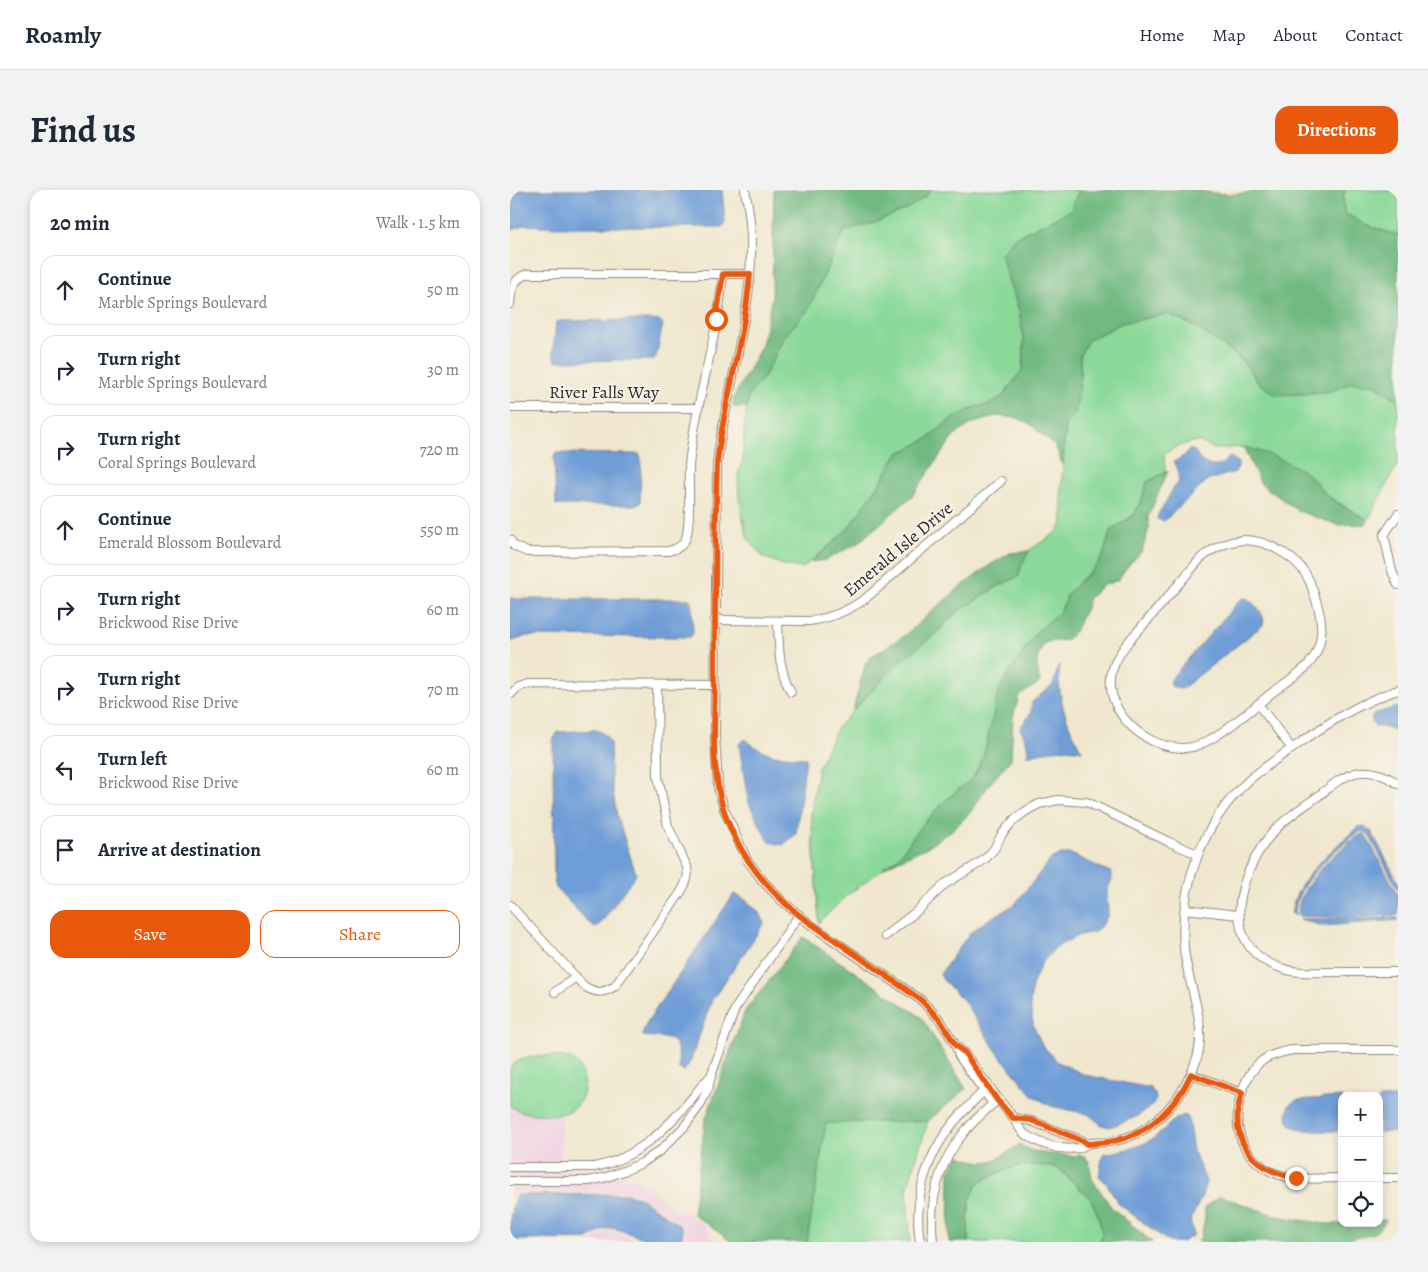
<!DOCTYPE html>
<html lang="en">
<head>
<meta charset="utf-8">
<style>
	body { margin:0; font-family:Alegreya,serif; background:#f2f2f3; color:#1f2937 }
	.controls { position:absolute; right:15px; bottom:15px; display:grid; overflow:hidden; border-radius:10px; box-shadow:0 2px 8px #0003 }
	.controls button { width:45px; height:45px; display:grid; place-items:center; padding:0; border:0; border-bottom:1px solid #e0e1e3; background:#fff; color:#1f2937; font:25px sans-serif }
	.stop { position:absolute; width:15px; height:15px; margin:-11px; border:4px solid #ea580c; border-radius:50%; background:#fff }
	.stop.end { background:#ea580c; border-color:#fff; box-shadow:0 1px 5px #0008 }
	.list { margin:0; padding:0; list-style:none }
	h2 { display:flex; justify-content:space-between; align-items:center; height:65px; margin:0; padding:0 20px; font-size:21px }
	h2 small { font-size:16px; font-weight:400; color:#747a83 }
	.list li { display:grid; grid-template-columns:32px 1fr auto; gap:15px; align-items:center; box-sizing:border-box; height:70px; margin:0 10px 10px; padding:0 10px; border:1px solid #e0e1e3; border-radius:15px }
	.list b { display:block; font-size:19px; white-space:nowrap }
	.list p { margin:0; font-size:16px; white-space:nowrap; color:#747a83 }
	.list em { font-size:16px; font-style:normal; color:#747a83 }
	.actions { display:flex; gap:10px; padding:15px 20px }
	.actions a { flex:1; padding:11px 0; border:1px solid #ea580c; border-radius:15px; text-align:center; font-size:18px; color:#ea580c }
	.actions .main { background:#ea580c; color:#fff }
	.icon { flex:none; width:28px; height:28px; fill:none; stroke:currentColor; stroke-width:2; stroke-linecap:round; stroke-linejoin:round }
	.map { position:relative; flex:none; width:888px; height:1052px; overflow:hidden; border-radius:15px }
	header { display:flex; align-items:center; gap:30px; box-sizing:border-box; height:70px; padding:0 25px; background:#fff; border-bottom:1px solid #e0e1e3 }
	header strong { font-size:24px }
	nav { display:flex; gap:28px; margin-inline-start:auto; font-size:18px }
	.intro { display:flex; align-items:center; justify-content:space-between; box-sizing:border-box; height:120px; padding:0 30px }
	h1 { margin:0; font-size:35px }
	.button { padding:12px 22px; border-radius:15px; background:#ea580c; color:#fff; font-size:18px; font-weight:700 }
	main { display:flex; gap:30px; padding:0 30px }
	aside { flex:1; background:#fff; border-radius:15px; box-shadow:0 2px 8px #0003 }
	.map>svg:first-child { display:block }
	.built { fill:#f1d0e3 }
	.green { fill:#8ad999; stroke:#5a8262 }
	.forest { fill:#6fb981; stroke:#4d7256 }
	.water { fill:#6e9dd7; stroke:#4c6481 }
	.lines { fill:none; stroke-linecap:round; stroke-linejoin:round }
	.street-casing { stroke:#8e897c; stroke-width:10 }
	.street { stroke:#fff; stroke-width:8 }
	.route { stroke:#ea580c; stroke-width:6 }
	.labels { text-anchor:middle; stroke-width:4.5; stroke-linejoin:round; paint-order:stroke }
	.street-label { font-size:18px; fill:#2b2b2b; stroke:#f7f3e8 }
</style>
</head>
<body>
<header>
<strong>Roamly</strong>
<nav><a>Home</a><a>Map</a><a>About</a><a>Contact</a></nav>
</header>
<div class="intro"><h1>Find us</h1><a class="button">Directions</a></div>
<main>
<aside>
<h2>20 min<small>Walk · 1.5 km</small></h2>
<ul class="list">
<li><svg class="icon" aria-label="ahead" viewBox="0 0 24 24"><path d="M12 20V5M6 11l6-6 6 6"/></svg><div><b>Continue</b><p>Marble Springs Boulevard</p></div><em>50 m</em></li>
<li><svg class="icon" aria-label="right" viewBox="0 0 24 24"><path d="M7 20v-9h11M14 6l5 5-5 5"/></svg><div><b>Turn right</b><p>Marble Springs Boulevard</p></div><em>30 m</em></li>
<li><svg class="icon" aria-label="right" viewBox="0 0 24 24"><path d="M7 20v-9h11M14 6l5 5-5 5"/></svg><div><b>Turn right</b><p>Coral Springs Boulevard</p></div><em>720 m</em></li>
<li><svg class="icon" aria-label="ahead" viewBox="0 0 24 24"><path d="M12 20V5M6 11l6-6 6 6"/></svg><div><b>Continue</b><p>Emerald Blossom Boulevard</p></div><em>550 m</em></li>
<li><svg class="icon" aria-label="right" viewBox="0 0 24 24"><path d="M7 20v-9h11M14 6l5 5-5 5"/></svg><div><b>Turn right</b><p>Brickwood Rise Drive</p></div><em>60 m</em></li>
<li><svg class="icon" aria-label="right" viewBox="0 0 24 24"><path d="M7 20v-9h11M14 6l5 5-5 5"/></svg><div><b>Turn right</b><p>Brickwood Rise Drive</p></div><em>70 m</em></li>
<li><svg class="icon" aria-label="left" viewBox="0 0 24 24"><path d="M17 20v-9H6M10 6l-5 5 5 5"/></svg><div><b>Turn left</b><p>Brickwood Rise Drive</p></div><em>60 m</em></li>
<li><svg class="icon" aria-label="arrive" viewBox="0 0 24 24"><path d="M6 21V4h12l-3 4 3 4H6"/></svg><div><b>Arrive at destination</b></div></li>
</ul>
<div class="actions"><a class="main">Save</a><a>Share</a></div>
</aside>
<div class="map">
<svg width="888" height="1052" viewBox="0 0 888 1052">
	<rect width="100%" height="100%" fill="#f7f3e8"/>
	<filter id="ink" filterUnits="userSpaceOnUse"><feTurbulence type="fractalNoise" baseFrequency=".02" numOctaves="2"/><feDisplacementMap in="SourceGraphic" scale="10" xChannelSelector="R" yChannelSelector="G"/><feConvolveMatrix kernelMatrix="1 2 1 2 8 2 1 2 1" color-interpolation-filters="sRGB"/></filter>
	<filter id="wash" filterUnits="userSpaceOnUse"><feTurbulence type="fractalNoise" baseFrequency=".0096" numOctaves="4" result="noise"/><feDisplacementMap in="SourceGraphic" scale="20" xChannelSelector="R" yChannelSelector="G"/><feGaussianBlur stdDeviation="1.12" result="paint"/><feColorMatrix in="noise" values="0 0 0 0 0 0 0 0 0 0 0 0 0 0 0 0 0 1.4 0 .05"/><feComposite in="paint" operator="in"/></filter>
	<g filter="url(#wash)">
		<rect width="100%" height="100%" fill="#f0e7ce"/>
		<!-- built -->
		<g class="built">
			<polygon points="0,915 4,919 33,924 50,924 52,930 51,971 63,974 0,974"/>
			<polygon points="87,980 99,982 79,987 0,987 0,981"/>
			<polygon points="111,986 130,990 150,1008 169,1021 180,1024 181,1027 196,1037 203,1052 164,1052 173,1050 176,1043 174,1036 130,1005 117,1001 6,1002 0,1009 0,994"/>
			<polygon points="104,1041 117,1047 138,1052 77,1052 94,1043"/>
		</g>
		<!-- green -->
		<g class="green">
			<polygon points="420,0 569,0 560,21 505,47 498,89 509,120 514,152 513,179 492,207 477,215 465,217 440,230 417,249 387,264 367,298 337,340 293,378 273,375 253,367 237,348 229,308 228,284 233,269 234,240 239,205 253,188 262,172 273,148 298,120 334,41 364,31 416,7"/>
			<polygon points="836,0 888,0 888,45 858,36 834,23 833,6"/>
			<path d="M 658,124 C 693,140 728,160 748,193 L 794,204 L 822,201 L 841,192 L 865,195 L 888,210 L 888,273 L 858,330 L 819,307 L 808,297 L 801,287 L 768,268 L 734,257 L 705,259 L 690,252 L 681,252 L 664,258 L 654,264 L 655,283 L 637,292 L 632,309 L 624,325 L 601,340 L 592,368 L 584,378 L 568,392 L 548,424 L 526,442 L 504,478 L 497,485 L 489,499 L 474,565 L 463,588 L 436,610 L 412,635 L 387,669 L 337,705 L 309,733 L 301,623 L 308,578 L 327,538 L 391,470 L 428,442 L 443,425 L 483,399 L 509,386 L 511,376 L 518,361 L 547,342 L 553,333 L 551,301 L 556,231 L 570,192 L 570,165 L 578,150 L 612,133 Z"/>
			<path d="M 30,866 C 40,866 56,865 64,871 C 78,881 78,910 63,919 C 52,926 38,925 25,924 C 16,923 7,922 0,915 L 0,877 C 8,869 19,867 30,866 Z"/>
			<polygon points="418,931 397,999 400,1052 297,1052 315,933"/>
			<polygon points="528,975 548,978 581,1009 589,1028 592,1043 590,1052 459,1052 458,1032 460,1009 467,994 483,985 506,976"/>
		</g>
		<!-- forest -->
		<g class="forest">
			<path d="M 264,0 L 420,0 C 408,20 357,35 334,41 L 298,120 L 273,148 L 262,172 L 253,188 L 239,205 L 237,217 L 223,217 L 224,207 L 252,155 L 262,107 Z"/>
			<path d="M 569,0 L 686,0 C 706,4 729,7 748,0 L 836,0 L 833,6 L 834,23 L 858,36 L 888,45 L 888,210 L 865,195 L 841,192 L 822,201 L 794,204 L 767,205 L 748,193 L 739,178 L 725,164 L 681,134 L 658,124 L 612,133 L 578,150 L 570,165 L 570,192 L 565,225 L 556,231 L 552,275 L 546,257 L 520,234 L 508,228 L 486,226 L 461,234 L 443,247 L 402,306 L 348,353 L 316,370 L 301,372 L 337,340 L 367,298 L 387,264 L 417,249 L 440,230 L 465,217 L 477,215 L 492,207 L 513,179 L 514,152 L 509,120 L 498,89 L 491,64 L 505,47 L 560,21 Z"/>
			<path d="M 733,257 C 751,260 785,274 800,286 C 807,292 812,302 821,309 C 833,317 846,323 858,330 L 856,334 L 828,335 L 788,321 L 751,294 Z"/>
			<path d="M 658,281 L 638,327 L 639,338 L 632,361 L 616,378 L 608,390 L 592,396 L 578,409 L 576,418 L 565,441 L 557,450 L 536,452 C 524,469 526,472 530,492 L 509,506 L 503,527 L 501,569 L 478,596 L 459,624 L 442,640 L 417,657 L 374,677 L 387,669 L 412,635 L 436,610 L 463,588 L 474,565 L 489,499 L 526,442 L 548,424 L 556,410 L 556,405 L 584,378 L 592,368 L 601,340 L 624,325 L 632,309 L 637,292 Z"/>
			<polygon points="519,361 511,376 509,386 483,399 443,425 428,442 391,470 343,520 356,472 362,466 394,446 449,398 480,375 500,363"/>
			<polygon points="293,747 411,827 456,899 418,931 316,933 297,1052 222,1052 183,1024 195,931 235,821"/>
			<path d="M 510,954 C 523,966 558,965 575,966 L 579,972 L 582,989 L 601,1017 L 642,1052 L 590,1052 L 592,1043 L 589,1028 L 581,1009 L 548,978 L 528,975 L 506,976 L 483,985 L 467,994 L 460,1010 L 458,1032 L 459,1052 L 439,1052 L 440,981 L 449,966 C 480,977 484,972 510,954 Z"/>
			<path d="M 710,1006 L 766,1026 L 816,1034 L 869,1033 L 869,1030 L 876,1030 C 864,1052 849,1043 832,1052 L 687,1052 L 690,1050 L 695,1029 L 695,1018 Z"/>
		</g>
		<!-- water -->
		<g class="water">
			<polygon points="0,0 212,0 215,33 212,37 47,37 15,35 0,41"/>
			<polygon points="142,130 150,131 153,134 146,167 143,170 45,171 43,163 46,132 51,131"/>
			<path d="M 680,259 L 686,262 C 687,269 698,278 707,276 C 712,275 716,270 720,267 L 728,272 L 728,277 L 725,282 L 698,290 L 654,331 L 647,329 C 649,319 652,320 656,312 C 660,304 662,299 669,292 L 667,276 L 664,272 L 675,265 Z"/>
			<polygon points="46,263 129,264 131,268 130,313 128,315 46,315 44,266"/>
			<polygon points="0,407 4,409 179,409 182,413 183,444 180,447 17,446 0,452"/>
			<path d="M 736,408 C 745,414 756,424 753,435 L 673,498 L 670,499 L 661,496 L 661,490 L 665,484 L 731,409 Z"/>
			<path d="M 549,474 C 547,508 556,532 572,561 L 558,559 L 540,560 L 517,566 C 519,556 515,547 510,538 L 521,523 L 522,512 L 543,495 Z"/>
			<polygon points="888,517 888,540 865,536 862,532 862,526 867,523"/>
			<polygon points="86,540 93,543 100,551 101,589 107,626 126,684 91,733 84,738 46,698 44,690 43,550 48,542"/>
			<polygon points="235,549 245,557 263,565 296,568 286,644 273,655 260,652 253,641 238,611 229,554"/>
			<path d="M 849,636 L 855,637 L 861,641 L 888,692 L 888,699 L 858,643 L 851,641 C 829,655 779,697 786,726 L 781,723 C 783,716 784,709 787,704 C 800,677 827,656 849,636 Z"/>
			<path d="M 852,644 L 855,644 L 888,705 L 888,725 L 839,727 L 789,726 C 782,700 832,655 852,644 Z"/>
			<polygon points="552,664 561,664 602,683 602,689 597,701 598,725 593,734 585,742 569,745 546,757 531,774 522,796 520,816 524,837 532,855 548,872 575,885 640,898 645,903 646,909 641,917 626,927 600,937 592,935 578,924 541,916 522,905 487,862 454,811 433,790 430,784 460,743 476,731 505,714 542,668"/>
			<path d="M 224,704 C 234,707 252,722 254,733 L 235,762 L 202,810 L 180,872 L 174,881 L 169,879 C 168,845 165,849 133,846 L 133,842 L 139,829 Z"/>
			<polygon points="888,728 888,730 812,736 790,729"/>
			<path d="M 832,907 L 832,941 C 820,941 788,943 780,934 C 775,929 778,921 779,915 L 787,910 Z"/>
			<rect x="869" y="908" width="19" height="34"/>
			<path d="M 674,925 L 678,927 L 683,961 L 696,991 L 692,1006 L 680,1031 L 684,1045 L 672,1052 L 659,1052 L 609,1014 L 597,994 L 589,986 L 593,964 C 609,961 625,959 639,951 C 652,944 660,930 674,925 Z"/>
			<path d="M 117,1004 L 129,1007 L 169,1035 C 173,1039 174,1042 171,1048 L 156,1050 L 136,1049 L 104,1038 L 93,1040 L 77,1049 L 0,1050 C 0,1035 0,1016 7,1005 Z"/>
		</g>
	</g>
	<g filter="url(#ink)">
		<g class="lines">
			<!-- street casing -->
			<g class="street-casing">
				<g id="street">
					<path d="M 235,0 C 256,91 218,183 207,273 L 205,546 L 208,597 L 214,619 L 237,670 L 253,691 L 271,710 L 301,735 L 411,810 L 430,830 L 446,856 L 449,866 L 483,914"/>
					<path d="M 0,114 C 1,100 3,89 17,84 L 240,84"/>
					<polyline points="0,218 188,218"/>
					<polyline points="888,324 874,345 882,381 888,395"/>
					<path d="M 0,350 L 4,356 L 17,362 L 158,361 C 164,360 170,358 174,352 C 182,341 178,293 179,276 C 185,211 208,149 213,84"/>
					<path d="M 733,350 C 759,350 792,369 801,395 C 808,415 816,437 808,458 C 806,465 801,472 796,477 C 786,486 774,494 763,502 C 744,517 704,553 682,557 C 639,565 585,518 605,473 C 612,457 625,444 637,431 C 655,410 673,389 691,368 C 705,357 716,352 733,350 Z"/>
					<path d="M 205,430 L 300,431 C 321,428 338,421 355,409 L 491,291"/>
					<path d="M 268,431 C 269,458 268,478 281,502"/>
					<polyline points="0,505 8,497 18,494 205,495"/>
					<polyline points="748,514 782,559"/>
					<path d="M 888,594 C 876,585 860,579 845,583 C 830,587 819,598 807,607 C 793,617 777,627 765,640 C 730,678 704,756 771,778 C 786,784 804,782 820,782 C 842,782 865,782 888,782"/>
					<path d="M 0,715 L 74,796 C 85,803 93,804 105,796 L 171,702 C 176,693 179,688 177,677 L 158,636 L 148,587 L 147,495"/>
					<polyline points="675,719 728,725"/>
					<polyline points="375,746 407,721 435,694 468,674 476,668 484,659 492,644 504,630 516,621 529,614 548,610 577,612 657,651 687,664"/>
					<polyline points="45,802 66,787"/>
					<path d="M 446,856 L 454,863 C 470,884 485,906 502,926 C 506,932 510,941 516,945 C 532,955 550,961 569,958 C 573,957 576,954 580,953 C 588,952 596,953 604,951 C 645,943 675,906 687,868 C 698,831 677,795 674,758 C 669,696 693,632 739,590 C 754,577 771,566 787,555 C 819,532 851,512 888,500"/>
					<polyline points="681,884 732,903"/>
					<polyline points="503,928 521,931 573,951 577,954"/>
					<path d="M 0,977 L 84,977 C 127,969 156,939 183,907 C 189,899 194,892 201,886"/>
					<path d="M 832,988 C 808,988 781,992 760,981 C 728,964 722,933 732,901 C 736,890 743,877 753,870 C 762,864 772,862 782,860 L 888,860"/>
					<polyline points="869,988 888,988"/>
					<polyline points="0,991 79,991 97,987 116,980 132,973 151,960 174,937 190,915 198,899 201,886 225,819 289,725"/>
					<path d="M 410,1052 C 402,1001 421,953 458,917 C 464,911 470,904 477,898"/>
					<path d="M 423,1052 C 418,1012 429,971 456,940 C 465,929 476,920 486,911"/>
				</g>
			</g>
			<!-- street -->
			<use href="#street" class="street"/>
		</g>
	</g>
	<g class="lines" filter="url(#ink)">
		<!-- route -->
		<path class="route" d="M 206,129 L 213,84 L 240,84 C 235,148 214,209 207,273 C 205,342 205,412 205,482 C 205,527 200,575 213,618 C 227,662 254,697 289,725 L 411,810 L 430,830 L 446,856 L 454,862 L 487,910 L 503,928 L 521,930 L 573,951 L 577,954 C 586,953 596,953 604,951 C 639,944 667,916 681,884 L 732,903 C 717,948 741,980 786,988"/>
	</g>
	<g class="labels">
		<!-- street labels -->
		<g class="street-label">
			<text x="94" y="208">River Falls Way</text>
			<text transform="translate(388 359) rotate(-40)" y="6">Emerald Isle Drive</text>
		</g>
	</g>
</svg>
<div class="controls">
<button>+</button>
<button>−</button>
<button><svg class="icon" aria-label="locate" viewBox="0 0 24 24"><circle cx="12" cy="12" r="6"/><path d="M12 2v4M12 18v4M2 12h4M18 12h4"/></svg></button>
</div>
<div class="stop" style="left:206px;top:129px"></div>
<div class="stop end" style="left:786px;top:988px"></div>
</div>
</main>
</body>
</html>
